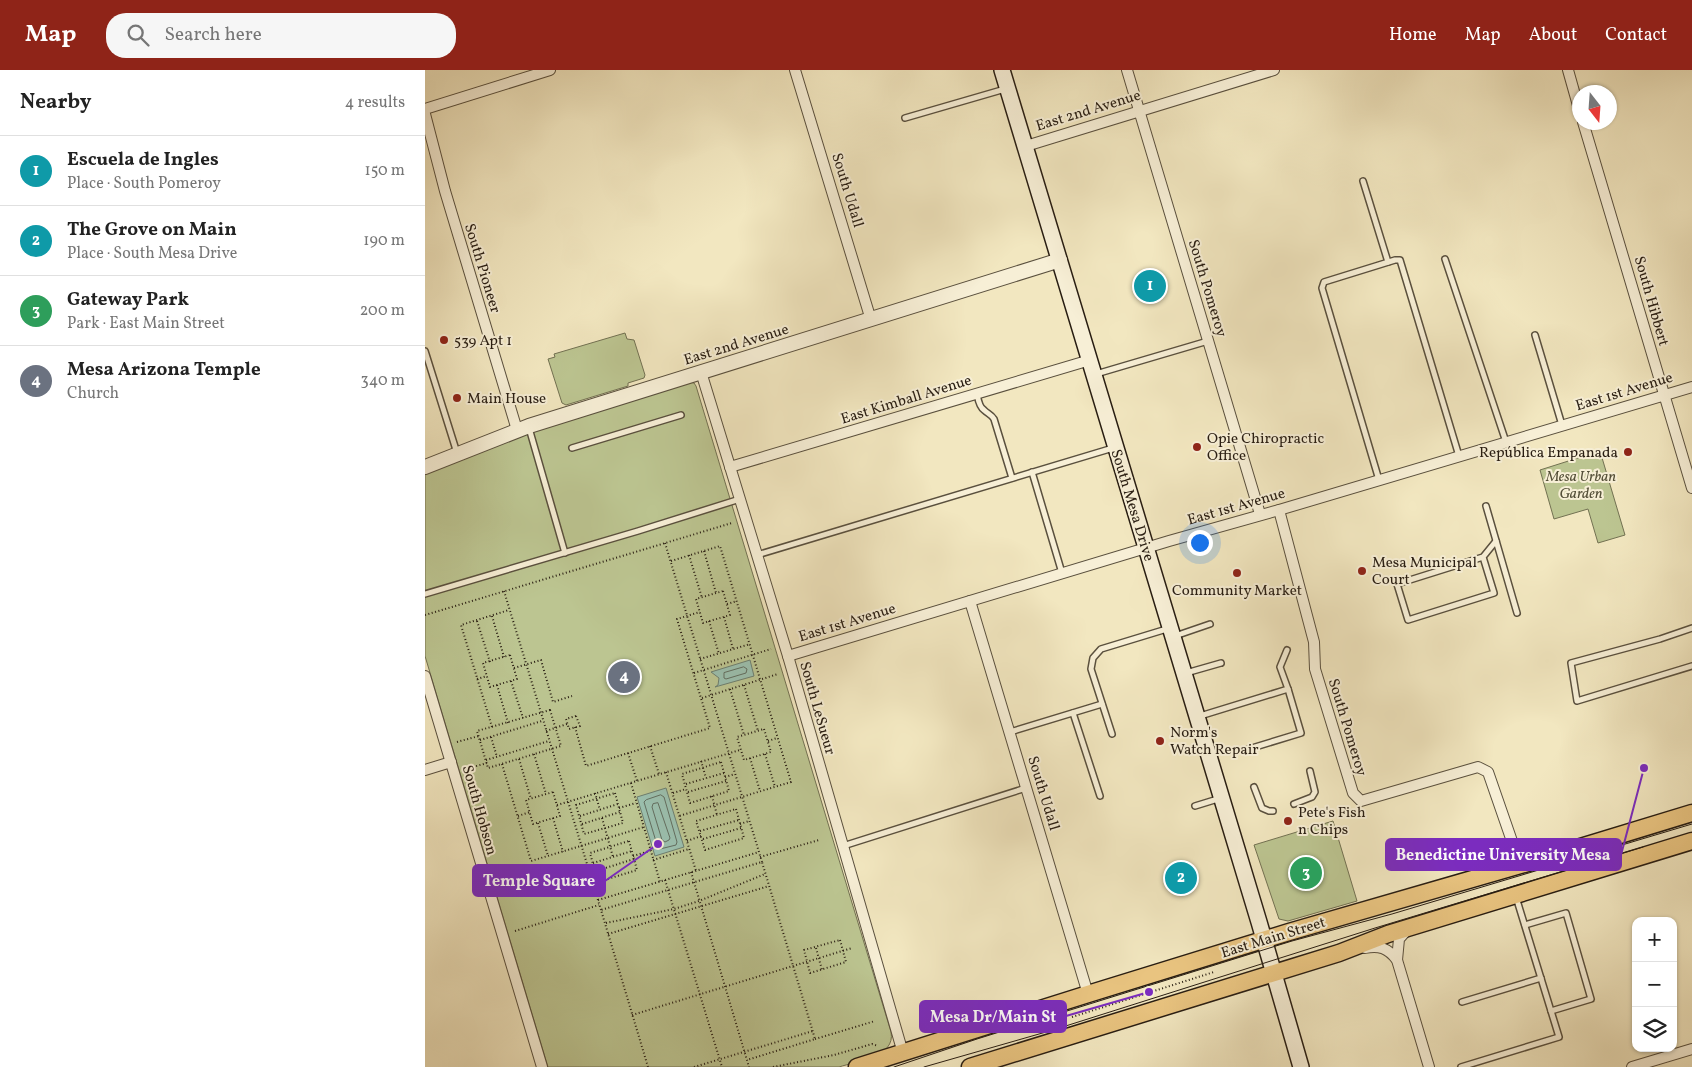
<!DOCTYPE html>
<html lang="en">
<head>
<meta charset="utf-8">
<style>
	body { margin:0; font-family:Vollkorn,serif; background:#f6f6f6; color:#222 }
	.controls { position:absolute; right:15px; bottom:15px; display:grid; overflow:hidden; border-radius:10px; box-shadow:0 1px 4px #0004 }
	.controls button { width:45px; height:45px; display:grid; place-items:center; padding:0; border:0; border-bottom:1px solid #e0e0e0; background:#fff; color:#222; font:25px sans-serif }
	.compass { position:absolute; left:1147px; top:15px; width:45px; height:45px; border-radius:50%; background:#fff; box-shadow:0 1px 4px #0004; rotate:163deg }
	.you { position:absolute; left:774px; top:472px; width:18px; height:18px; margin:-12px; border:4px solid #fff; border-radius:50%; background:#1a73e8; box-shadow:0 0 0 8px #1a73e833 }
	.badge { display:grid; place-items:center; width:32px; height:32px; border-radius:50%; background:#8f2418; color:#fff; font-size:16px; font-weight:700 }
	.pin { position:absolute; translate:-50% -50%; border:2px solid #fff; box-shadow:0 1px 5px #0006 }
	.list { margin:0; padding:0; list-style:none }
	h2 { display:flex; justify-content:space-between; align-items:center; height:65px; margin:0; padding:0 20px; font-size:21px }
	h2 small { font-size:16px; font-weight:400; color:#767676 }
	.list li { display:grid; grid-template-columns:32px 1fr auto; gap:15px; align-items:center; box-sizing:border-box; height:70px; padding:0 20px; border-top:1px solid #e0e0e0 }
	.list b { display:block; font-size:19px; white-space:nowrap }
	.list p { margin:0; font-size:16px; white-space:nowrap; color:#767676 }
	.list em { font-size:16px; font-style:normal; color:#767676 }
	.icon { flex:none; width:28px; height:28px; fill:none; stroke:currentColor; stroke-width:2; stroke-linecap:round; stroke-linejoin:round }
	.map { position:relative; flex:none; width:1267px; height:997px; overflow:hidden }
	header { display:flex; align-items:center; gap:30px; box-sizing:border-box; height:70px; padding:0 25px; background:#8f2418; color:#fff }
	header strong { font-size:24px }
	nav { display:flex; gap:28px; margin-inline-start:auto; font-size:18px }
	.search { width:350px; height:45px; background:#f6f6f6; display:flex; align-items:center; gap:12px; box-sizing:border-box; padding:0 18px; border-radius:20px; color:#767676; font-size:19px }
	main { display:flex }
	aside { flex:1; background:#fff }
	.map>svg:first-child { display:block }
	.green { fill:#bcc591; stroke:#727152 }
	.water { fill:#9bc0af; stroke:#6d7f70 }
	.lines { fill:none; stroke-linecap:round; stroke-linejoin:round }
	.shore { stroke:#626e60; stroke-width:1 }
	.service-casing { stroke:#5a503e; stroke-width:8 }
	.minor-casing { stroke:#5a503e; stroke-width:12 }
	.tertiary-casing { stroke:#5a503e; stroke-width:16 }
	.secondary-casing { stroke:#281d12; stroke-width:18 }
	.primary-casing { stroke:#281d12; stroke-width:19 }
	.path { stroke:#281d12; stroke-width:2; stroke-dasharray:1 2.5; stroke-linecap:butt }
	.service { stroke:#f7efd6; stroke-width:5 }
	.minor { stroke:#f7efd6; stroke-width:10 }
	.tertiary { stroke:#f7efd6; stroke-width:14 }
	.secondary { stroke:#f7efd6; stroke-width:15 }
	.primary { stroke:#e9c480; stroke-width:16 }
	.tram { stroke:#281d12; stroke-width:1 }
	.poi-dot { fill:#8f2418; stroke:#f7efd6; stroke-width:2 }
	.labels { text-anchor:middle; stroke-width:4; stroke-linejoin:round; paint-order:stroke }
	.street-label { font-size:15px; fill:#281d12; stroke:#f7efd6 }
	.poi-label { font-size:15px; fill:#281d12; stroke:#f7efd6; text-anchor:start }
	.park-label { font-size:15px; font-style:italic; fill:#544f38; stroke:#f7efd6 }
	.leader { fill:none; stroke:#7b2cbf; stroke-width:2 }
	.callout-dot { fill:#7b2cbf; stroke:#f7efd6; stroke-width:2 }
	.callout { fill:#7b2cbf; stroke:#7b2cbf; stroke-width:2 }
	.callout-label { font-size:16px; text-anchor:middle; font-weight:bold; fill:#fff }
</style>
</head>
<body>
<header>
<strong>Map</strong>
<div class="search"><svg class="icon" aria-label="search" viewBox="0 0 24 24"><circle cx="10" cy="10" r="6"/><path d="M15 15l6 6"/></svg>Search here</div>
<nav><a>Home</a><a>Map</a><a>About</a><a>Contact</a></nav>
</header>
<main>
<aside>
<h2>Nearby<small>4 results</small></h2>
<ul class="list">
<li><span class="badge" style="background:#0f9aa8">1</span><div><b>Escuela de Ingles</b><p>Place · South Pomeroy</p></div><em>150 m</em></li>
<li><span class="badge" style="background:#0f9aa8">2</span><div><b>The Grove on Main</b><p>Place · South Mesa Drive</p></div><em>190 m</em></li>
<li><span class="badge" style="background:#2e9e5b">3</span><div><b>Gateway Park</b><p>Park · East Main Street</p></div><em>200 m</em></li>
<li><span class="badge" style="background:#6b7280">4</span><div><b>Mesa Arizona Temple</b><p>Church</p></div><em>340 m</em></li>
</ul>
</aside>
<div class="map">
<svg width="1267" height="997" viewBox="0 0 1267 997">
	<rect width="100%" height="100%" fill="#f2e7c0"/>
	<filter id="stains"><feTurbulence type="fractalNoise" baseFrequency=".004" numOctaves="4"/><feColorMatrix values="0 0 0 0 .2 0 0 0 0 .09 0 0 0 0 .02 0 0 0 .5 -.17"/></filter>
	<radialGradient id="worn" r=".72"><stop offset=".6" stop-color="#630" stop-opacity="0"/><stop offset="1" stop-color="#630" stop-opacity=".3"/></radialGradient>
	<!-- green -->
	<g class="green">
		<polygon points="200,263 202,269 209,270 220,305 219,308 203,313 203,316 141,335 137,333 123,289 130,287 129,284"/>
		<path d="M 265,312 L 269,313 L 271,316 L 466,962 C 471,987 432,991 414,997 L 123,997 L 0,586 L 0,402 L 58,378 Z"/>
		<polygon points="1175,381 1200,465 1173,473 1163,439 1129,449 1115,400"/>
		<polygon points="908,751 932,831 863,851 854,849 829,775"/>
	</g>
	<!-- water -->
	<g class="water">
		<polygon points="325,590 329,606 290,617 293,615 294,608 286,602"/>
		<polygon points="241,718 259,777 230,786 212,727"/>
	</g>
	<g class="lines">
		<!-- shore -->
		<g class="shore">
			<polygon points="319,597 322,599 321,603 301,609 299,608 299,603"/>
			<polygon points="236,725 239,727 252,772 251,775 235,779 233,778 219,732 221,730"/>
			<polygon points="233,733 245,768 244,770 240,772 237,770 227,737 228,734"/>
		</g>
		<!-- service casing -->
		<g class="service-casing">
			<g id="service">
				<polyline points="480,48 580,19"/>
				<polyline points="938,111 963,192"/>
				<polyline points="1020,189 1081,372"/>
				<polyline points="1110,265 1137,355"/>
				<polyline points="0,281 32,383"/>
				<polyline points="671,304 783,271"/>
				<path d="M 552,324 C 553,329 554,337 559,340 C 563,344 566,344 569,349 L 587,408"/>
				<polyline points="104,358 140,483"/>
				<polyline points="147,378 256,345"/>
				<polyline points="607,402 637,503"/>
				<polyline points="954,410 897,218 899,212 970,190 975,190 1034,386"/>
				<polyline points="1061,436 1092,543"/>
				<polyline points="332,485 688,378"/>
				<polyline points="1058,487 1069,523 983,550 972,514 1058,487 1071,471"/>
				<polyline points="0,524 213,461 315,429"/>
				<polyline points="1267,558 1235,569 1146,593 1152,631 1267,596"/>
				<polyline points="750,566 785,554"/>
				<polyline points="761,603 796,593"/>
				<polyline points="648,643 675,726"/>
				<polyline points="775,646 863,619 855,597 862,580"/>
				<polyline points="585,662 677,634"/>
				<polyline points="687,664 666,599 668,588 676,579 745,558"/>
				<polyline points="817,681 876,663 863,619"/>
				<polyline points="829,717 837,738 844,741 848,741"/>
				<polyline points="869,734 887,727 890,722 885,701"/>
				<polyline points="770,736 796,728"/>
				<polyline points="418,776 601,718"/>
				<polyline points="1100,855 1141,843 1166,929 1126,941"/>
				<polyline points="1037,932 1116,908"/>
				<polyline points="1036,997 1134,967 1091,827"/>
			</g>
		</g>
		<!-- minor casing -->
		<g class="minor-casing">
			<g id="minor">
				<polyline points="370,0 446,250"/>
				<polyline points="702,0 835,444"/>
				<polyline points="1143,0 1154,39"/>
				<polyline points="0,39 125,0"/>
				<polyline points="0,44 20,121 92,360"/>
				<polyline points="1158,52 1267,418"/>
				<polyline points="601,76 849,0"/>
				<polyline points="276,302 363,586 478,983"/>
				<polyline points="305,397 665,290"/>
				<polyline points="854,440 889,572 890,599 928,723 936,731 1053,697 1063,702 1089,777 1099,787 1110,790"/>
				<polyline points="545,531 663,924"/>
				<polyline points="363,586 744,471 854,440 1267,317"/>
				<polyline points="0,606 117,997"/>
				<polyline points="0,700 26,692"/>
				<path d="M 940,878 C 954,875 963,878 972,890 L 1004,997"/>
				<polyline points="972,890 974,869 983,859"/>
				<polyline points="1207,997 1267,979"/>
			</g>
		</g>
		<!-- tertiary casing -->
		<g class="tertiary-casing">
			<polyline id="tertiary" points="0,397 104,356 635,190"/>
		</g>
		<!-- secondary casing -->
		<g class="secondary-casing">
			<polyline id="secondary" points="577,0 834,852 876,997"/>
		</g>
		<!-- primary casing -->
		<g class="primary-casing">
			<g id="primary">
				<polyline points="432,997 663,924 864,862 1113,790 1267,743"/>
				<polyline points="545,997 914,883 963,864 1267,771"/>
			</g>
		</g>
		<!-- path -->
		<g class="path">
			<polyline points="240,473 337,792"/>
			<polyline points="279,481 291,523"/>
			<polyline points="264,485 277,528"/>
			<polyline points="246,491 295,476 366,712 254,746"/>
			<polyline points="79,521 176,840"/>
			<polygon points="298,521 305,545 278,553 271,529"/>
			<polyline points="302,534 312,531"/>
			<polyline points="0,545 307,453"/>
			<polyline points="67,546 79,587"/>
			<polyline points="299,547 308,579"/>
			<polyline points="52,551 65,592"/>
			<polyline points="284,551 294,584"/>
			<polygon points="85,585 92,609 65,617 58,593"/>
			<polyline points="275,589 325,574"/>
			<polyline points="89,598 116,590 128,632 147,626"/>
			<polyline points="269,603 346,579"/>
			<polyline points="52,609 62,606"/>
			<polyline points="86,611 98,648"/>
			<polyline points="72,615 83,653"/>
			<polyline points="319,615 333,661"/>
			<polyline points="305,619 319,665"/>
			<polyline points="277,628 353,604"/>
			<polygon points="125,640 136,676 63,698 52,661"/>
			<polygon points="151,646 155,656 144,659 141,649"/>
			<polyline points="67,657 36,555 84,540"/>
			<polyline points="150,657 161,696 285,658 252,549 275,542"/>
			<polygon points="339,659 346,682 319,690 312,667"/>
			<polyline points="121,661 142,654"/>
			<polyline points="66,667 72,687"/>
			<polyline points="55,670 117,651"/>
			<polyline points="343,671 352,668"/>
			<polyline points="32,672 54,666"/>
			<polyline points="225,676 234,704"/>
			<polyline points="203,683 212,711"/>
			<polyline points="109,684 121,724"/>
			<polyline points="340,684 350,717"/>
			<polyline points="325,688 335,721"/>
			<polyline points="94,689 106,729"/>
			<polyline points="61,690 124,671"/>
			<polyline points="276,691 281,708"/>
			<polygon points="296,692 304,721 265,733 257,704"/>
			<polyline points="77,694 106,791 219,757"/>
			<polyline points="41,699 62,693"/>
			<polyline points="241,702 271,801"/>
			<polyline points="300,707 310,704"/>
			<polyline points="206,713 235,812"/>
			<polyline points="261,714 299,703"/>
			<polygon points="128,722 135,746 108,754 101,730"/>
			<polyline points="263,722 301,711"/>
			<polyline points="170,723 175,740"/>
			<polygon points="190,723 198,753 159,764 151,735"/>
			<polyline points="248,723 261,719"/>
			<polyline points="287,726 292,745"/>
			<polyline points="132,735 315,680"/>
			<polyline points="194,738 211,733"/>
			<polygon points="311,739 319,768 280,780 271,751"/>
			<polyline points="93,746 105,742"/>
			<polyline points="155,746 193,734"/>
			<polyline points="128,748 138,782"/>
			<polyline points="177,748 188,787"/>
			<polyline points="113,753 123,786"/>
			<polyline points="157,754 195,742"/>
			<polyline points="315,754 324,751"/>
			<polyline points="275,761 314,750"/>
			<polyline points="278,769 316,758"/>
			<polygon points="204,771 212,800 173,812 165,783"/>
			<polyline points="262,771 276,766"/>
			<polyline points="208,786 225,781"/>
			<polyline points="335,787 394,770"/>
			<polyline points="228,790 264,779"/>
			<polyline points="168,793 207,781"/>
			<polyline points="171,801 209,789"/>
			<polyline points="266,802 324,997"/>
			<polyline points="240,810 297,997"/>
			<polyline points="173,830 334,782"/>
			<polyline points="181,853 249,839 274,831 340,804"/>
			<polyline points="90,861 174,835"/>
			<polyline points="183,864 344,816"/>
			<polygon points="415,870 421,892 385,903 379,880"/>
			<polyline points="391,878 397,900"/>
			<polyline points="207,945 427,878"/>
			<polyline points="647,947 789,902"/>
			<polyline points="390,969 450,951"/>
			<polyline points="223,997 176,840 337,792 390,969 322,990"/>
			<polyline points="269,997 388,961"/>
			<polyline points="348,997 409,985 447,974 453,976"/>
		</g>
		<!-- service -->
		<use href="#service" class="service"/>
		<!-- minor -->
		<use href="#minor" class="minor"/>
		<!-- tertiary -->
		<use href="#tertiary" class="tertiary"/>
		<!-- secondary -->
		<use href="#secondary" class="secondary"/>
		<!-- primary -->
		<use href="#primary" class="primary"/>
		<!-- tram -->
		<g class="tram">
			<polyline points="469,997 552,969 867,871 967,844 1267,754"/>
			<polyline points="499,997 628,960 950,858 1218,777"/>
		</g>
	</g>
	<!-- markers -->
	<g class="poi-dot">
		<circle cx="19" cy="270" r="5"/>
		<circle cx="32" cy="328" r="5"/>
		<circle cx="772" cy="377" r="5"/>
		<circle cx="1203" cy="382" r="5"/>
		<circle cx="937" cy="501" r="5"/>
		<circle cx="812" cy="503" r="5"/>
		<circle cx="735" cy="671" r="5"/>
		<circle cx="863" cy="751" r="5"/>
	</g>
	<g class="labels">
		<!-- street labels -->
		<g class="street-label">
			<text transform="translate(663 40) rotate(-17)" y="5">East 2nd Avenue</text>
			<text transform="translate(423 120) rotate(73)" y="5">South Udall</text>
			<text transform="translate(58 198) rotate(73)" y="5">South Pioneer</text>
			<text transform="translate(783 218) rotate(73)" y="5">South Pomeroy</text>
			<text transform="translate(1227 231) rotate(74)" y="5">South Hibbert</text>
			<text transform="translate(311 274) rotate(-17)" y="5">East 2nd Avenue</text>
			<text transform="translate(1199 321) rotate(-17)" y="5">East 1st Avenue</text>
			<text transform="translate(481 329) rotate(-17)" y="5">East Kimball Avenue</text>
			<text transform="translate(708 435) rotate(73)" y="5">South Mesa Drive</text>
			<text transform="translate(811 436) rotate(-16)" y="5">East 1st Avenue</text>
			<text transform="translate(422 552) rotate(-17)" y="5">East 1st Avenue</text>
			<text transform="translate(393 638) rotate(74)" y="5">South LeSueur</text>
			<text transform="translate(923 657) rotate(73)" y="5">South Pomeroy</text>
			<text transform="translate(619 723) rotate(73)" y="5">South Udall</text>
			<text transform="translate(55 740) rotate(74)" y="5">South Hobson</text>
			<text transform="translate(848 867) rotate(-17)" y="5">East Main Street</text>
		</g>
		<!-- poi labels -->
		<g class="poi-label">
			<text x="29" y="275">539 Apt 1</text>
			<text x="42" y="333">Main House</text>
			<text x="782" y="373">Opie Chiropractic<tspan x="782" dy="17">Office</tspan></text>
			<text x="1193" y="387" text-anchor="end">República Empanada</text>
			<text x="947" y="497">Mesa Municipal<tspan x="947" dy="17">Court</tspan></text>
			<text x="812" y="525" text-anchor="middle">Community Market</text>
			<text x="745" y="667">Norm's<tspan x="745" dy="17">Watch Repair</tspan></text>
			<text x="873" y="747">Pete's Fish<tspan x="873" dy="17">n Chips</tspan></text>
		</g>
		<!-- park labels -->
		<g class="park-label">
			<text x="1156" y="411">Mesa Urban<tspan x="1156" dy="17">Garden</tspan></text>
		</g>
	</g>
	<!-- callouts -->
	<path class="leader" d="M1219 698L1196 785M233 774L180 811M724 922L641 946"/>
	<g class="callout-dot">
		<circle cx="1219" cy="698" r="5"/>
		<circle cx="233" cy="774" r="5"/>
		<circle cx="724" cy="922" r="5"/>
	</g>
	<g class="callout">
		<rect x="961" y="769" width="235" height="31" rx="5"/>
		<rect x="48" y="795" width="132" height="31" rx="5"/>
		<rect x="495" y="931" width="146" height="31" rx="5"/>
	</g>
	<g class="callout-label">
		<text x="1078" y="790">Benedictine University Mesa</text>
		<text x="114" y="816">Temple Square</text>
		<text x="568" y="952">Mesa Dr/Main St</text>
	</g>
	<rect width="100%" height="100%" filter="url(#stains)"/>
	<rect width="100%" height="100%" fill="url(#worn)"/>
</svg>
<div class="controls">
<button>+</button>
<button>−</button>
<button><svg class="icon" aria-label="layers" viewBox="0 0 24 24"><path d="M12 4l9 5-9 5-9-5zM3 14l9 5 9-5"/></svg></button>
</div>
<svg class="compass" viewBox="-18 -18 36 36"><path d="M0-13l5 13h-10z" fill="#e53935"/><path d="M0 13l5-13h-10z" fill="#767676"/></svg>
<div class="you"></div>
<div class="pin badge" style="left:725px;top:216px;background:#0f9aa8">1</div>
<div class="pin badge" style="left:756px;top:808px;background:#0f9aa8">2</div>
<div class="pin badge" style="left:881px;top:803px;background:#2e9e5b">3</div>
<div class="pin badge" style="left:199px;top:607px;background:#6b7280">4</div>
</div>
</main>
</body>
</html>
